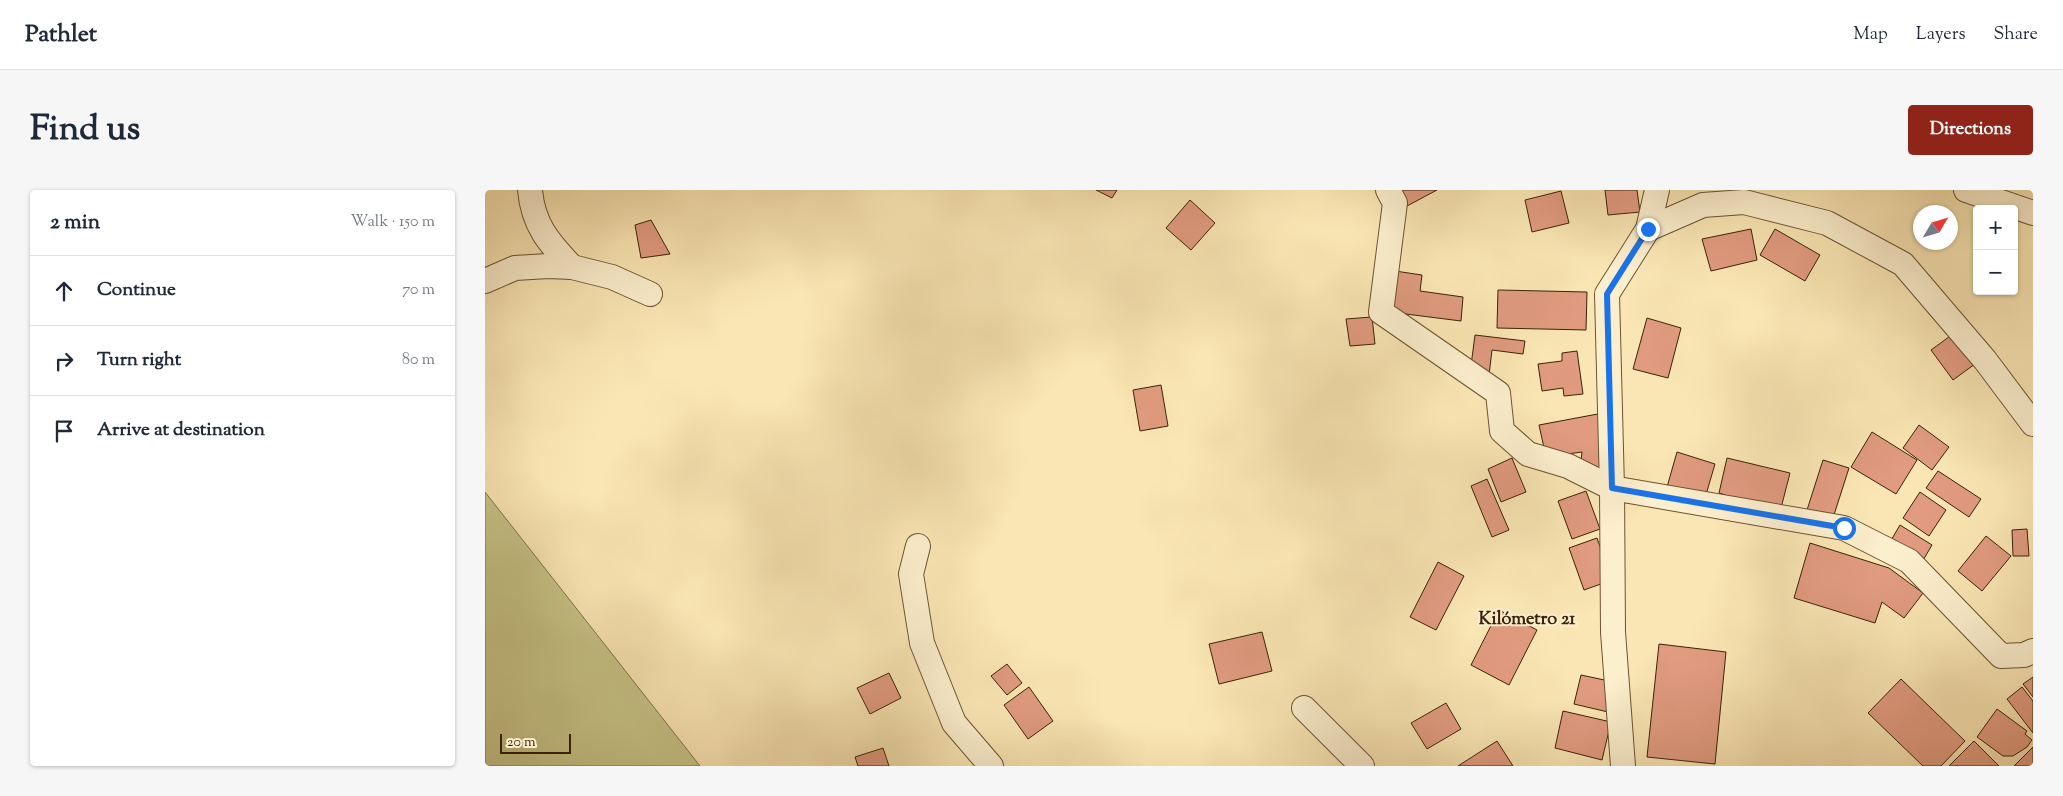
<!DOCTYPE html>
<html lang="en">
<head>
<meta charset="utf-8">
<style>
	body { margin:0; font-family:"Sorts Mill Goudy",serif; background:#f6f6f7; color:#1f2937 }
	.controls { position:absolute; right:15px; top:15px; display:grid; overflow:hidden; border-radius:5px; box-shadow:0 1px 4px #0004 }
	.controls button { width:45px; height:45px; display:grid; place-items:center; padding:0; border:0; border-bottom:1px solid #e0e1e3; background:#fff; color:#1f2937; font:25px sans-serif }
	.compass { position:absolute; left:1428px; top:15px; width:45px; height:45px; border-radius:50%; background:#fff; box-shadow:0 1px 4px #0004; rotate:52deg }
	.scale { position:absolute; left:15px; bottom:12px; width:71px; box-sizing:border-box; padding-left:5px; border:2px solid #3b2208; border-top:0; font-size:14px; line-height:18px; white-space:nowrap; color:#3b2208; -webkit-text-stroke:4px #fcefce; paint-order:stroke }
	.stop { position:absolute; width:15px; height:15px; margin:-11px; border:4px solid #1a73e8; border-radius:50%; background:#fff }
	.stop.end { background:#1a73e8; border-color:#fff; box-shadow:0 1px 5px #0008 }
	.list { margin:0; padding:0; list-style:none }
	h2 { display:flex; justify-content:space-between; align-items:center; height:65px; margin:0; padding:0 20px; font-size:21px }
	h2 small { font-size:16px; font-weight:400; color:#747a83 }
	.list li { display:grid; grid-template-columns:32px 1fr auto; gap:15px; align-items:center; box-sizing:border-box; height:70px; padding:0 20px; border-top:1px solid #e0e1e3 }
	.list b { display:block; font-size:19px; white-space:nowrap }
	.list em { font-size:16px; font-style:normal; color:#747a83 }
	.icon { flex:none; width:28px; height:28px; fill:none; stroke:currentColor; stroke-width:2; stroke-linecap:round; stroke-linejoin:round }
	.map { position:relative; flex:none; width:1548px; height:576px; overflow:hidden; border-radius:5px }
	header { display:flex; align-items:center; gap:30px; box-sizing:border-box; height:70px; padding:0 25px; background:#fff; border-bottom:1px solid #e0e1e3 }
	header strong { font-size:24px }
	nav { display:flex; gap:28px; margin-inline-start:auto; font-size:18px }
	.intro { display:flex; align-items:center; justify-content:space-between; box-sizing:border-box; height:120px; padding:0 30px }
	h1 { margin:0; font-size:35px }
	.button { padding:12px 22px; border-radius:5px; background:#8f2418; color:#fff; font-size:18px; font-weight:700 }
	main { display:flex; gap:30px; padding:0 30px }
	aside { flex:1; background:#fff; border-radius:5px; box-shadow:0 1px 4px #0004 }
	.map>svg:first-child { display:block }
	.green { fill:#c6c387; stroke:#807248 }
	.building { fill:#e19b80; stroke:#3b2208 }
	.lines { fill:none; stroke-linecap:round; stroke-linejoin:round }
	.minor-casing { stroke:#6b5333; stroke-width:26 }
	.minor { stroke:#fcefce; stroke-width:24 }
	.route { stroke:#1a73e8; stroke-width:6 }
	.labels { text-anchor:middle; stroke-width:4; stroke-linejoin:round; paint-order:stroke }
	.quarter-label { font-size:18px; font-weight:bold; fill:#3b2208; stroke:#fcefce }
</style>
</head>
<body>
<header>
<strong>Pathlet</strong>
<nav><a>Map</a><a>Layers</a><a>Share</a></nav>
</header>
<div class="intro"><h1>Find us</h1><a class="button">Directions</a></div>
<main>
<aside>
<h2>2 min<small>Walk · 150 m</small></h2>
<ul class="list">
<li><svg class="icon" aria-label="ahead" viewBox="0 0 24 24"><path d="M12 20V5M6 11l6-6 6 6"/></svg><div><b>Continue</b></div><em>70 m</em></li>
<li><svg class="icon" aria-label="right" viewBox="0 0 24 24"><path d="M7 20v-9h11M14 6l5 5-5 5"/></svg><div><b>Turn right</b></div><em>80 m</em></li>
<li><svg class="icon" aria-label="arrive" viewBox="0 0 24 24"><path d="M6 21V4h12l-3 4 3 4H6"/></svg><div><b>Arrive at destination</b></div></li>
</ul>
</aside>
<div class="map">
<svg width="1548" height="576" viewBox="0 0 1548 576">
	<rect width="100%" height="100%" fill="#fae6b4"/>
	<filter id="stains"><feTurbulence type="fractalNoise" baseFrequency=".004" numOctaves="4"/><feColorMatrix values="0 0 0 0 .2 0 0 0 0 .09 0 0 0 0 .02 0 0 0 .5 -.17"/></filter>
	<radialGradient id="worn" r=".72"><stop offset=".6" stop-color="#630" stop-opacity="0"/><stop offset="1" stop-color="#630" stop-opacity=".3"/></radialGradient>
	<!-- green -->
	<polygon class="green" points="0,302 215,576 0,576"/>
	<!-- building -->
	<g class="building">
		<polygon points="611,0 632,0 627,8"/>
		<polygon points="913,0 952,0 922,16"/>
		<polygon points="1120,0 1152,0 1155,22 1123,25"/>
		<polygon points="1076,1 1084,33 1047,42 1040,10"/>
		<polygon points="705,10 730,33 706,60 681,38"/>
		<polygon points="166,30 185,64 156,68 150,35"/>
		<polygon points="1266,39 1272,70 1226,81 1217,49"/>
		<polygon points="1290,39 1335,65 1320,91 1275,65"/>
		<polygon points="910,81 937,85 935,101 978,107 976,131 905,122"/>
		<polygon points="1013,100 1102,102 1101,140 1012,138"/>
		<polygon points="887,127 890,154 865,156 861,129"/>
		<polygon points="1162,128 1196,138 1183,188 1148,179"/>
		<polygon points="1468,144 1490,174 1468,190 1446,160"/>
		<polygon points="990,145 1040,151 1038,164 1007,160 1004,185 985,183"/>
		<polygon points="1092,161 1098,204 1079,206 1078,198 1057,201 1053,174 1077,171 1077,163"/>
		<polygon points="676,195 683,236 655,241 648,200"/>
		<polygon points="1118,223 1124,284 1095,280 1097,262 1061,267 1054,235"/>
		<polygon points="1434,235 1464,257 1447,280 1418,258"/>
		<polygon points="1387,242 1432,270 1411,304 1366,277"/>
		<polygon points="1192,262 1230,274 1220,308 1182,297"/>
		<polygon points="1027,268 1041,302 1016,312 1003,279"/>
		<polygon points="1242,268 1305,283 1295,322 1234,303"/>
		<polygon points="1338,270 1364,278 1348,328 1322,320"/>
		<polygon points="1453,281 1496,309 1484,327 1441,298"/>
		<polygon points="1002,289 1024,340 1007,347 986,296"/>
		<polygon points="1101,301 1115,339 1087,349 1073,311"/>
		<polygon points="1435,302 1461,320 1444,346 1418,328"/>
		<polygon points="1415,335 1447,355 1437,372 1405,352"/>
		<polygon points="1542,339 1544,366 1528,366 1527,340"/>
		<polygon points="1501,346 1526,366 1497,401 1473,381"/>
		<polygon points="1112,348 1127,390 1099,400 1084,358"/>
		<polygon points="1325,353 1404,378 1438,403 1419,428 1397,412 1390,433 1309,408"/>
		<polygon points="953,372 979,386 951,440 925,427"/>
		<polygon points="1014,420 1052,440 1024,495 986,475"/>
		<polygon points="777,442 787,481 734,494 724,454"/>
		<polygon points="1174,454 1241,462 1230,574 1162,567"/>
		<polygon points="522,474 537,493 522,505 506,486"/>
		<polygon points="404,483 416,508 385,524 372,498"/>
		<polygon points="1096,485 1129,492 1123,522 1089,514"/>
		<polygon points="1548,487 1548,507 1538,494"/>
		<polygon points="1416,489 1480,551 1456,576 1438,576 1383,523"/>
		<polygon points="544,497 568,531 543,549 519,515"/>
		<polygon points="1537,497 1548,511 1548,543 1522,509"/>
		<polygon points="961,513 976,539 942,559 926,533"/>
		<polygon points="1512,519 1542,541 1540,544 1547,550 1542,557 1528,566 1518,566 1492,547"/>
		<polygon points="1078,521 1126,532 1117,570 1070,558"/>
		<polygon points="1012,551 1028,576 973,576"/>
		<polygon points="1489,551 1514,576 1464,576"/>
		<polygon points="1548,557 1548,576 1529,576"/>
		<polygon points="398,558 404,576 373,576 370,567"/>
	</g>
	<g class="lines">
		<!-- minor casing -->
		<g class="minor-casing">
			<g id="minor">
				<path d="M 45,0 C 48,35 64,53 87,77"/>
				<polyline points="903,0 910,13 896,122 1013,203 1017,241 1043,264 1083,276 1127,298 1359,338 1424,371 1516,466 1539,465 1548,461"/>
				<polyline points="1481,0 1548,23"/>
				<polyline points="1163,39 1218,15 1259,12 1342,33 1418,74 1500,170 1548,234"/>
				<polyline points="0,91 30,78 63,76 87,77 127,87 165,104"/>
				<polyline points="433,356 426,384 437,453 469,533 506,576"/>
				<polyline points="819,518 877,576"/>
				<polyline points="1138,576 1128,442 1127,298 1122,104 1163,39 1172,0"/>
			</g>
		</g>
		<!-- minor -->
		<use href="#minor" class="minor"/>
	</g>
	<g class="lines">
		<!-- route -->
		<polyline class="route" points="1163,39 1122,104 1127,298 1359,338"/>
	</g>
	<g class="labels">
		<!-- quarter labels -->
		<g class="quarter-label">
			<text x="1042" y="434">Kilómetro 21</text>
		</g>
	</g>
	<rect width="100%" height="100%" filter="url(#stains)"/>
	<rect width="100%" height="100%" fill="url(#worn)"/>
</svg>
<div class="controls">
<button>+</button>
<button>−</button>
</div>
<svg class="compass" viewBox="-18 -18 36 36"><path d="M0-13l5 13h-10z" fill="#e53935"/><path d="M0 13l5-13h-10z" fill="#747a83"/></svg>
<div class="scale">20 m</div>
<div class="stop" style="left:1359px;top:338px"></div>
<div class="stop end" style="left:1163px;top:39px"></div>
</div>
</main>
</body>
</html>
